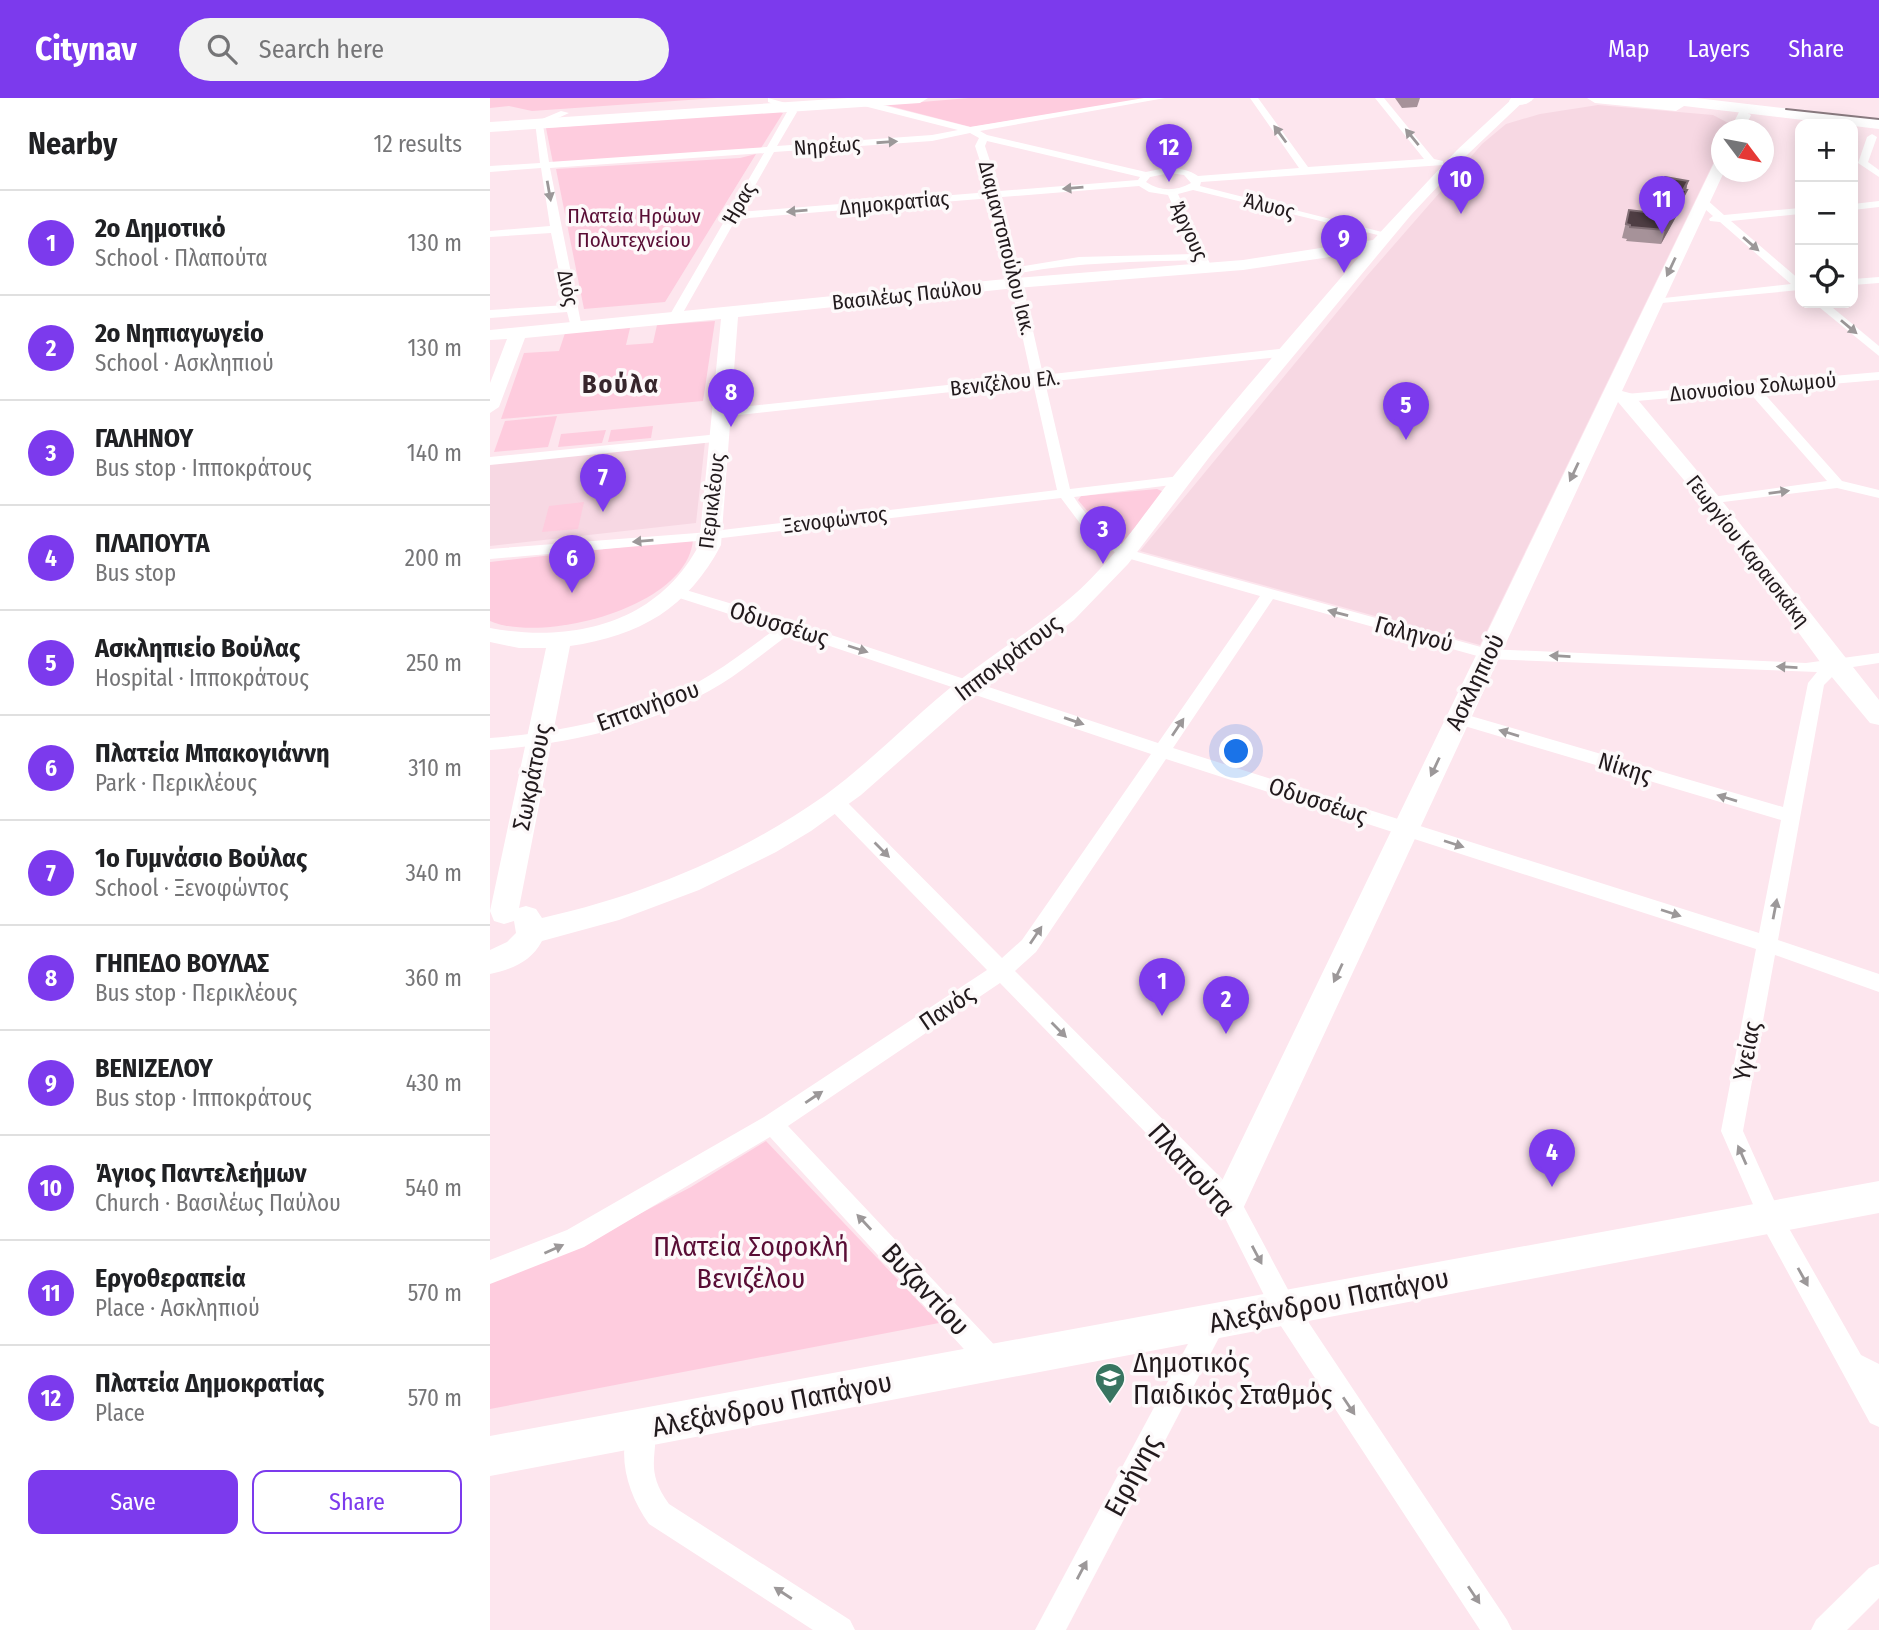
<!DOCTYPE html>
<html lang="en">
<head>
<meta charset="utf-8">
<style>
	body { margin:0; font-family:"Fira Sans Condensed",sans-serif; background:#f2f2f2; color:#202124 }
	.controls { position:absolute; right:21px; top:21px; display:grid; overflow:hidden; border-radius:14px; box-shadow:0 4px 18px #0003 }
	.controls button { width:63px; height:63px; display:grid; place-items:center; padding:0; border:0; border-bottom:2px solid #e0e0e0; background:#fff; color:#202124; font:35px sans-serif }
	.compass { position:absolute; left:1221px; top:21px; width:63px; height:63px; border-radius:50%; background:#fff; box-shadow:0 4px 18px #0003; rotate:122deg }
	.you { position:absolute; left:747px; top:654px; width:24px; height:24px; margin:-18px; border:5px solid #fff; border-radius:50%; background:#1a73e8; box-shadow:0 0 0 10px #1a73e833 }
	.badge { display:grid; place-items:center; width:46px; height:46px; border-radius:50%; background:#7c3aed; color:#fff; font-size:23px; font-weight:700 }
	.pin { position:absolute; translate:-50% -58px; filter:drop-shadow(0 2px 4px #0008) }
	.pin::after { content:''; position:absolute; top:37px; width:24px; height:21px; background:inherit; clip-path:polygon(0 0,100% 0,50% 100%) }
	.list { margin:0; padding:0; list-style:none }
	h2 { display:flex; justify-content:space-between; align-items:center; height:91px; margin:0; padding:0 28px; font-size:30px }
	h2 small { font-size:23px; font-weight:400; color:#757577 }
	.list li { display:grid; grid-template-columns:46px 1fr auto; gap:21px; align-items:center; box-sizing:border-box; height:105px; padding:0 28px; border-top:2px solid #e0e0e0 }
	.list b { display:block; font-size:26px; white-space:nowrap }
	.list p { margin:0; font-size:23px; white-space:nowrap; color:#757577 }
	.list em { font-size:23px; font-style:normal; color:#757577 }
	.actions { display:flex; gap:14px; padding:21px 28px }
	.actions a { flex:1; padding:16px 0; border:2px solid #7c3aed; border-radius:14px; text-align:center; font-size:24px; color:#7c3aed }
	.actions .main { background:#7c3aed; color:#fff }
	.icon { flex:none; width:38px; height:38px; fill:none; stroke:currentColor; stroke-width:2; stroke-linecap:round; stroke-linejoin:round }
	.map { position:relative; flex:none; width:1389px; height:1532px; overflow:hidden }
	header { display:flex; align-items:center; gap:42px; box-sizing:border-box; height:98px; padding:0 35px; background:#7c3aed; color:#fff }
	header strong { font-size:33px }
	nav { display:flex; gap:38px; margin-inline-start:auto; font-size:24px }
	.search { width:490px; height:63px; background:#f2f2f2; display:flex; align-items:center; gap:18px; box-sizing:border-box; padding:0 24px; border-radius:38px; color:#757577; font-size:26px }
	main { display:flex }
	aside { flex:1; background:#fff }
	.map>svg:first-child { display:block }
	.built { fill:#f7d8e3 }
	.green { fill:#feccde }
	.lines { fill:none; stroke-linecap:round; stroke-linejoin:round }
	.street { fill:#fff; fill-rule:evenodd }
	.secondary { fill:#fff; fill-rule:evenodd }
	.highway { fill:#fff; fill-rule:evenodd }
	.tram { stroke:#8a7b80; stroke-width:2 }
	.wall { fill:#a69299 }
	.shaded-wall { fill:#837077 }
	.building { fill:#4f3e44; stroke:#837077; stroke-width:2 }
	.oneway { fill:#9c9899 }
	.labels { text-anchor:middle; stroke-width:7; stroke-linejoin:round; paint-order:stroke }
	.far-street-label { font-size:21px; fill:#221a1d; stroke:#fdf9fa }
	.far-park-label { font-size:21px; fill:#590d35; stroke:#fdf9fa }
	.street-label { font-size:24px; fill:#221a1d; stroke:#fdf9fa }
	.far-district-label { font-size:26px; font-weight:bold; letter-spacing:2px; fill:#37262c; stroke:#fdf9fa }
	.near-street-label { font-size:28px; fill:#221a1d; stroke:#fdf9fa }
	.near-park-label { font-size:28px; fill:#590d35; stroke:#fdf9fa }
	.near-poi-label { font-size:28px; fill:#221a1d; stroke:#fdf9fa; text-anchor:start }
</style>
</head>
<body>
<header>
<strong>Citynav</strong>
<div class="search"><svg class="icon" aria-label="search" viewBox="0 0 24 24"><circle cx="10" cy="10" r="6"/><path d="M15 15l6 6"/></svg>Search here</div>
<nav><a>Map</a><a>Layers</a><a>Share</a></nav>
</header>
<main>
<aside>
<h2>Nearby<small>12 results</small></h2>
<ul class="list">
<li><span class="badge">1</span><div><b>2ο Δημοτικό</b><p>School · Πλαπούτα</p></div><em>130 m</em></li>
<li><span class="badge">2</span><div><b>2ο Νηπιαγωγείο</b><p>School · Ασκληπιού</p></div><em>130 m</em></li>
<li><span class="badge">3</span><div><b>ΓΑΛΗΝΟΥ</b><p>Bus stop · Ιπποκράτους</p></div><em>140 m</em></li>
<li><span class="badge">4</span><div><b>ΠΛΑΠΟΥΤΑ</b><p>Bus stop</p></div><em>200 m</em></li>
<li><span class="badge">5</span><div><b>Ασκληπιείο Βούλας</b><p>Hospital · Ιπποκράτους</p></div><em>250 m</em></li>
<li><span class="badge">6</span><div><b>Πλατεία Μπακογιάννη</b><p>Park · Περικλέους</p></div><em>310 m</em></li>
<li><span class="badge">7</span><div><b>1ο Γυμνάσιο Βούλας</b><p>School · Ξενοφώντος</p></div><em>340 m</em></li>
<li><span class="badge">8</span><div><b>ΓΗΠΕΔΟ ΒΟΥΛΑΣ</b><p>Bus stop · Περικλέους</p></div><em>360 m</em></li>
<li><span class="badge">9</span><div><b>ΒΕΝΙΖΕΛΟΥ</b><p>Bus stop · Ιπποκράτους</p></div><em>430 m</em></li>
<li><span class="badge">10</span><div><b>Άγιος Παντελεήμων</b><p>Church · Βασιλέως Παύλου</p></div><em>540 m</em></li>
<li><span class="badge">11</span><div><b>Εργοθεραπεία</b><p>Place · Ασκληπιού</p></div><em>570 m</em></li>
<li><span class="badge">12</span><div><b>Πλατεία Δημοκρατίας</b><p>Place</p></div><em>570 m</em></li>
</ul>
<div class="actions"><a class="main">Save</a><a>Share</a></div>
</aside>
<div class="map">
<svg width="1389" height="1532" viewBox="0 0 1389 1532">
	<rect width="100%" height="100%" fill="#fde6ee"/>
	<!-- built -->
	<g class="built">
		<polygon points="1108,7 1223,17 1242,27 1240,31 1232,32 1231,49 990,547 650,453 876,179 992,46 1016,26 1050,16"/>
		<polygon points="215,344 206,425 0,448 0,366"/>
	</g>
	<!-- green -->
	<g class="green">
		<polygon points="0,0 227,0 42,13 19,8 0,10"/>
		<polygon points="479,0 659,0 481,29 396,7"/>
		<polygon points="288,13 293,15 271,50 63,65 56,30"/>
		<polygon points="266,56 175,204 94,211 66,71 250,60"/>
		<polygon points="225,223 213,303 11,321 34,255 69,253 75,235 140,230 136,247 163,245 167,227"/>
		<polygon points="67,318 58,349 4,354 15,323"/>
		<polygon points="163,328 161,340 118,344 121,332"/>
		<polygon points="116,332 112,345 68,349 71,336"/>
		<polygon points="667,391 674,394 632,446 604,421 588,402 591,398"/>
		<polygon points="94,404 88,431 52,434 59,408"/>
		<path d="M 203,441 C 199,509 53,546 0,523 L 0,464 Z"/>
		<polygon points="276,1043 449,1225 0,1311 0,1185 134,1124 201,1089"/>
	</g>
	<g class="lines">
		<!-- street -->
		<g class="street">
			<path d="M 278,0 L 303,7 L 307,14 L 287,48 L 442,37 L 468,32 L 366,6 L 366,2 L 369,1 L 480,29 L 654,0 L 675,0 L 490,33 L 497,37 L 656,74 C 675,70 691,67 708,78 L 809,70 L 760,0 L 768,0 L 818,69 L 934,61 L 885,0 L 894,0 L 944,61 L 953,63 L 953,67 L 711,84 L 710,88 L 900,136 L 900,140 L 703,92 L 688,96 L 722,170 L 720,172 L 712,172 L 707,162 C 647,164 589,164 530,175 L 553,277 L 798,250 L 804,254 L 798,258 L 555,284 L 580,391 L 690,378 L 697,382 L 690,386 L 584,399 C 598,421 617,439 640,452 L 998,551 L 1316,565 L 1389,555 L 1389,565 L 1350,571 L 1334,587 L 1288,842 L 1389,876 L 1389,894 L 1285,857 L 1253,1033 L 1288,1111 L 1371,1257 L 1389,1266 L 1389,1329 L 1380,1325 L 1272,1127 L 1231,1033 L 1266,851 L 676,661 L 546,854 L 525,873 L 747,1096 L 803,1201 L 1017,1522 L 1022,1532 L 990,1532 L 785,1219 L 731,1112 L 510,885 L 298,1028 L 512,1255 L 516,1264 L 512,1273 L 503,1277 L 494,1273 L 280,1039 L 94,1149 L 0,1186 L 0,1162 L 77,1132 L 274,1019 L 497,872 L 337,708 L 335,703 L 337,698 L 351,698 L 512,860 L 532,842 L 661,656 L 301,535 C 277,552 255,571 231,586 C 163,628 79,646 0,652 L 0,640 C 75,634 155,618 220,577 C 243,563 264,546 286,531 L 180,497 L 178,494 L 180,491 L 186,489 L 305,525 L 668,645 L 770,498 L 630,458 L 595,432 L 571,400 L 207,443 L 0,461 L 0,451 L 207,435 L 567,392 L 543,285 L 231,319 L 224,315 L 231,311 L 541,278 L 502,100 L 246,121 L 190,220 L 184,224 L 178,220 L 274,55 L 60,70 L 92,230 L 82,233 L 77,214 L 0,220 L 0,212 L 76,207 L 61,135 L 0,139 L 0,133 L 60,128 L 51,70 L 0,74 L 0,68 L 50,65 L 45,24 L 71,13 L 79,15 L 53,27 L 59,64 L 277,49 L 297,14 L 296,11 L 278,4 ZM 480,35 L 489,40 L 485,48 L 500,94 L 250,114 L 284,54 L 442,43 ZM 497,43 L 650,79 L 648,82 L 510,93 L 495,48 ZM 680,75 L 694,77 L 701,85 C 686,93 671,94 656,84 L 660,79 ZM 649,88 L 659,94 L 678,97 L 704,156 L 589,159 L 528,169 L 512,99 ZM 783,501 L 998,561 L 1327,574 L 1318,585 L 1293,709 L 967,614 L 958,620 L 961,624 L 1291,722 L 1269,835 L 683,650 Z"/>
			<polygon points="1382,36 1387,39 1378,64 1389,72 1389,79 1368,65 1377,39"/>
			<polygon points="1208,101 1216,101 1234,117 1310,110 1310,116 1241,123 1310,182 1310,192 1161,206 1161,202 1165,201 1301,186 1230,124 1220,123 1219,121 1223,118 1208,105"/>
			<polygon points="1389,103 1389,109 1363,112 1363,106"/>
			<polygon points="1389,179 1389,185 1363,187 1363,181"/>
			<polygon points="1324,205 1337,205 1389,248 1389,258"/>
			<polygon points="1389,274 1389,282 1271,292 1352,383 1389,392 1389,400 1347,390 1217,406 1215,403 1222,399 1337,383 1258,293 1136,304 1130,300 1136,296"/>
			<polygon points="229,336 236,340 234,343 0,367 0,359"/>
			<polygon points="724,1210 733,1214 737,1223 733,1232 576,1532 545,1532 715,1214"/>
			<path d="M 151,1317 L 161,1320 C 174,1353 150,1366 179,1406 L 360,1522 L 365,1532 L 323,1532 L 159,1426 C 137,1395 126,1357 141,1320 Z"/>
			<polygon points="1389,1466 1389,1500 1357,1532 1321,1532 1326,1522 1379,1470"/>
		</g>
		<!-- secondary -->
		<g class="secondary">
			<path d="M 1023,0 L 1037,0 L 977,57 L 921,117 L 721,357 L 638,466 L 584,522 L 489,593 L 371,697 L 321,733 L 286,754 L 209,792 L 129,822 L 52,843 C 41,864 22,871 0,876 L 0,852 L 17,844 L 26,835 L 24,823 L 14,826 L 4,823 L 0,813 L 56,550 L 29,550 L 0,544 L 0,530 C 83,545 167,526 209,447 L 231,221 L 35,240 L 9,309 L 0,315 L 0,285 L 17,241 L 0,242 L 0,232 L 526,180 L 753,162 L 883,142 L 967,52 ZM 873,154 C 813,224 752,293 694,365 C 665,400 641,438 610,471 C 570,516 517,545 470,582 C 423,619 382,663 334,698 C 250,757 152,798 52,820 L 46,811 L 36,808 L 29,810 L 80,548 C 150,538 198,510 231,447 L 248,219 L 526,190 L 753,172 Z"/>
			<polygon points="1254,13 1261,17 1254,32 1240,32 1249,14"/>
			<polygon points="1232,59 1232,74 1234,74 1132,293 1143,296 1229,399 1389,602 1389,627 1380,625 1336,572 1215,407 1128,304 751,1115 739,1120 727,1115 722,1104 727,1093 1225,63"/>
			<polygon points="1389,1083 1389,1115 0,1378 0,1338"/>
		</g>
		<!-- highway -->
		<g class="highway">
			<polygon points="358,0 438,0 430,5 0,34 0,24"/>
			<path d="M 1021,0 L 1044,0 C 1039,7 1029,8 1021,6 L 1019,3 Z"/>
			<polygon points="1097,0 1206,0 1389,21 1389,31 1194,8 1186,13 1105,5"/>
		</g>
		<!-- tram -->
		<polyline class="tram" points="1296,11 1389,21"/>
	</g>
	<!-- wall -->
	<g class="wall">
		<polygon points="905,0 930,0 927,9 912,10"/>
		<polygon points="1198,83 1193,106 1171,146 1136,143 1137,141 1132,140 1139,112 1155,114"/>
	</g>
	<!-- shaded-wall -->
	<polygon class="shaded-wall" points="1198,83 1193,106 1171,146 1175,132"/>
	<!-- building -->
	<polygon class="building" points="1175,79 1198,83 1193,92 1197,92 1175,132 1140,129 1140,127 1136,126 1139,112 1155,114"/>
	<!-- one-way arrows -->
	<defs><path id="oneway-solid" d="M-6-.8H1V-3.2L6.5 0L1 3.2V.8H-6Z" transform="scale(1.75)"/></defs>
	<g class="oneway">
		<use href="#oneway-solid" transform="translate(790 36) rotate(-126)"/>
		<use href="#oneway-solid" transform="translate(922 39) rotate(-129)"/>
		<use href="#oneway-solid" transform="translate(397 44) rotate(-4)"/>
		<use href="#oneway-solid" transform="translate(583 90) rotate(175)"/>
		<use href="#oneway-solid" transform="translate(59 93) rotate(80)"/>
		<use href="#oneway-solid" transform="translate(307 113) rotate(175)"/>
		<use href="#oneway-solid" transform="translate(1261 146) rotate(41)"/>
		<use href="#oneway-solid" transform="translate(1181 169) rotate(115)"/>
		<use href="#oneway-solid" transform="translate(1359 229) rotate(40)"/>
		<use href="#oneway-solid" transform="translate(1084 374) rotate(115)"/>
		<use href="#oneway-solid" transform="translate(1289 394) rotate(-8)"/>
		<use href="#oneway-solid" transform="translate(153 443) rotate(175)"/>
		<use href="#oneway-solid" transform="translate(848 515) rotate(-165)"/>
		<use href="#oneway-solid" transform="translate(368 551) rotate(18)"/>
		<use href="#oneway-solid" transform="translate(1070 558) rotate(-177)"/>
		<use href="#oneway-solid" transform="translate(1297 569) rotate(-177)"/>
		<use href="#oneway-solid" transform="translate(584 623) rotate(19)"/>
		<use href="#oneway-solid" transform="translate(688 629) rotate(-56)"/>
		<use href="#oneway-solid" transform="translate(1019 635) rotate(-163)"/>
		<use href="#oneway-solid" transform="translate(945 669) rotate(115)"/>
		<use href="#oneway-solid" transform="translate(1237 700) rotate(-163)"/>
		<use href="#oneway-solid" transform="translate(964 746) rotate(18)"/>
		<use href="#oneway-solid" transform="translate(392 752) rotate(45)"/>
		<use href="#oneway-solid" transform="translate(1285 811) rotate(-79)"/>
		<use href="#oneway-solid" transform="translate(1181 815) rotate(18)"/>
		<use href="#oneway-solid" transform="translate(546 837) rotate(-56)"/>
		<use href="#oneway-solid" transform="translate(848 875) rotate(115)"/>
		<use href="#oneway-solid" transform="translate(569 932) rotate(45)"/>
		<use href="#oneway-solid" transform="translate(324 999) rotate(-34)"/>
		<use href="#oneway-solid" transform="translate(1252 1057) rotate(-114)"/>
		<use href="#oneway-solid" transform="translate(374 1124) rotate(-133)"/>
		<use href="#oneway-solid" transform="translate(64 1151) rotate(-24)"/>
		<use href="#oneway-solid" transform="translate(767 1157) rotate(62)"/>
		<use href="#oneway-solid" transform="translate(1313 1179) rotate(61)"/>
		<use href="#oneway-solid" transform="translate(859 1308) rotate(56)"/>
		<use href="#oneway-solid" transform="translate(592 1472) rotate(-62)"/>
		<use href="#oneway-solid" transform="translate(293 1495) rotate(-147)"/>
		<use href="#oneway-solid" transform="translate(984 1497) rotate(56)"/>
	</g>
	<!-- icons -->
	<defs>
		<g id="school-pin" transform="scale(1.575)"><path d="M0 17L-7.5 6A9.5 9.5 0 1 1 7.5 6Z" fill="#387561" stroke="#fdf9fa"/><path d="M0-5L7-2L0 1L-7-2ZM-4 1L0 2.5L4 1V4Q0 6-4 4Z" fill="#fff"/></g>
	</defs>
	<g fill-rule="evenodd">
		<use href="#school-pin" x="620" y="1280"/>
	</g>
	<g class="labels">
		<!-- far-street labels -->
		<g class="far-street-label">
			<text transform="translate(337 48) rotate(-4)" y="7">Νηρέως</text>
			<text transform="translate(404 105) rotate(-5)" y="7">Δημοκρατίας</text>
			<text transform="translate(249 106) rotate(-60)" y="7">Ήρας</text>
			<text transform="translate(779 108) rotate(14)" y="7">Άλυος</text>
			<text transform="translate(699 133) rotate(65)" y="7">Άργους</text>
			<text transform="translate(517 150) rotate(76)" y="7">Διαμαντοπούλου Ιακ.</text>
			<text transform="translate(78 190) rotate(78)" y="7">Διός</text>
			<text transform="translate(417 197) rotate(-6)" y="7">Βασιλέως Παύλου</text>
			<text transform="translate(515 285) rotate(-6)" y="7">Βενιζέλου Ελ.</text>
			<text transform="translate(1263 289) rotate(-5)" y="7">Διονυσίου Σολωμού</text>
			<text transform="translate(222 403) rotate(-83)" y="7">Περικλέους</text>
			<text transform="translate(345 422) rotate(-7)" y="7">Ξενοφώντος</text>
			<text transform="translate(1258 453) rotate(52)" y="7">Γεωργίου Καραισκάκη</text>
		</g>
		<!-- far-park labels -->
		<g class="far-park-label">
			<text x="144" y="125">Πλατεία Ηρώων<tspan x="144" dy="24">Πολυτεχνείου</tspan></text>
		</g>
		<!-- street labels -->
		<g class="street-label">
			<text transform="translate(289 526) rotate(17)" y="8">Οδυσσέως</text>
			<text transform="translate(924 536) rotate(15)" y="8">Γαληνού</text>
			<text transform="translate(518 560) rotate(-37)" y="8">Ιπποκράτους</text>
			<text transform="translate(985 584) rotate(-64)" y="8">Ασκληπιού</text>
			<text transform="translate(158 608) rotate(-20)" y="8">Επτανήσου</text>
			<text transform="translate(1135 670) rotate(17)" y="8">Νίκης</text>
			<text transform="translate(42 679) rotate(-78)" y="8">Σωκράτους</text>
			<text transform="translate(828 703) rotate(18)" y="8">Οδυσσέως</text>
			<text transform="translate(457 910) rotate(-34)" y="8">Πανός</text>
			<text transform="translate(1257 953) rotate(-79)" y="8">Υγείας</text>
		</g>
		<!-- far-district labels -->
		<g class="far-district-label">
			<text x="131" y="295">Βούλα</text>
		</g>
		<!-- near-street labels -->
		<g class="near-street-label">
			<text transform="translate(702 1071) rotate(48)" y="10">Πλαπούτα</text>
			<text transform="translate(436 1191) rotate(47)" y="10">Βυζαντίου</text>
			<text transform="translate(839 1202) rotate(-11)" y="10">Αλεξάνδρου Παπάγου</text>
			<text transform="translate(282 1306) rotate(-11)" y="10">Αλεξάνδρου Παπάγου</text>
			<text transform="translate(642 1377) rotate(-62)" y="10">Ειρήνης</text>
		</g>
		<!-- near-park labels -->
		<g class="near-park-label">
			<text x="261" y="1158">Πλατεία Σοφοκλή<tspan x="261" dy="32">Βενιζέλου</tspan></text>
		</g>
		<!-- near-poi labels -->
		<g class="near-poi-label">
			<text x="643" y="1274">Δημοτικός<tspan x="643" dy="32">Παιδικός Σταθμός</tspan></text>
		</g>
	</g>
</svg>
<div class="controls">
<button>+</button>
<button>−</button>
<button><svg class="icon" aria-label="locate" viewBox="0 0 24 24"><circle cx="12" cy="12" r="6"/><path d="M12 2v4M12 18v4M2 12h4M18 12h4"/></svg></button>
</div>
<svg class="compass" viewBox="-18 -18 36 36"><path d="M0-13l5 13h-10z" fill="#e53935"/><path d="M0 13l5-13h-10z" fill="#757577"/></svg>
<div class="you"></div>
<div class="pin badge" style="left:672px;top:918px">1</div>
<div class="pin badge" style="left:736px;top:936px">2</div>
<div class="pin badge" style="left:613px;top:466px">3</div>
<div class="pin badge" style="left:1062px;top:1089px">4</div>
<div class="pin badge" style="left:916px;top:342px">5</div>
<div class="pin badge" style="left:82px;top:495px">6</div>
<div class="pin badge" style="left:113px;top:414px">7</div>
<div class="pin badge" style="left:241px;top:329px">8</div>
<div class="pin badge" style="left:854px;top:175px">9</div>
<div class="pin badge" style="left:971px;top:116px">10</div>
<div class="pin badge" style="left:1172px;top:136px">11</div>
<div class="pin badge" style="left:679px;top:84px">12</div>
</div>
</main>
</body>
</html>
